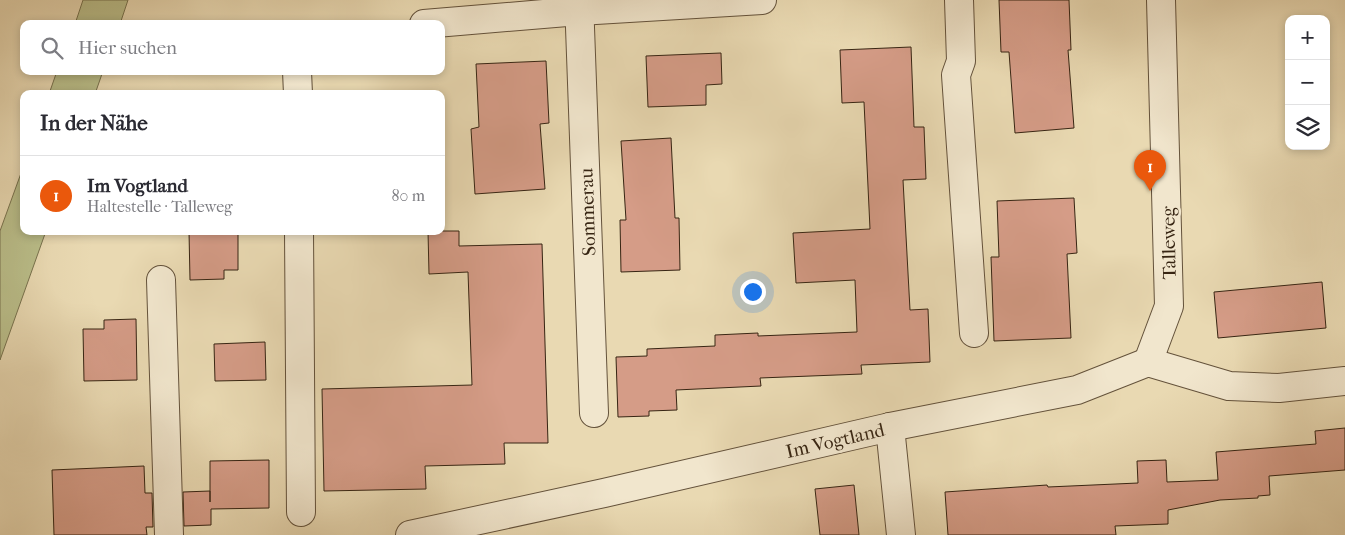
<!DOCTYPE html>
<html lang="de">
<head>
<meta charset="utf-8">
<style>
	body { margin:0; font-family:"IM FELL French Canon",serif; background:#f7f7f7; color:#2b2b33 }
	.controls { position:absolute; right:15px; top:15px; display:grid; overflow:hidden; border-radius:10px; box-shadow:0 2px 8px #0003 }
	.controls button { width:45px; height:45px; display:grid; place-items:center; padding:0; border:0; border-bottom:1px solid #e1e1e2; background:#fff; color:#2b2b33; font:25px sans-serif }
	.you { position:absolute; left:752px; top:291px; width:18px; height:18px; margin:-12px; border:4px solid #fff; border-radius:50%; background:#1a73e8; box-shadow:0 0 0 8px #1a73e833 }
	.badge { display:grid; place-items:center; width:32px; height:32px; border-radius:50%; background:#ea580c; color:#fff; font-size:16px; font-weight:700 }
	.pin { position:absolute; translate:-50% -41px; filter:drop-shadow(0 1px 2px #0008) }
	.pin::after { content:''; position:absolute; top:26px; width:18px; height:15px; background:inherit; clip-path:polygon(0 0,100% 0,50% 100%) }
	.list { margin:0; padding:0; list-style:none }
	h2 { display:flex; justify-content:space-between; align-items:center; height:65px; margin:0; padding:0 20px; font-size:21px }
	h2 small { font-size:16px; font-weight:400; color:#7c7c81 }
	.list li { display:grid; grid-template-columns:32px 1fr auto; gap:15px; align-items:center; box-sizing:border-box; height:80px; padding:0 20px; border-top:1px solid #e1e1e2 }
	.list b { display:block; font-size:19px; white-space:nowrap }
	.list p { margin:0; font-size:16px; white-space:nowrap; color:#7c7c81 }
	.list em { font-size:16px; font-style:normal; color:#7c7c81 }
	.icon { flex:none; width:28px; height:28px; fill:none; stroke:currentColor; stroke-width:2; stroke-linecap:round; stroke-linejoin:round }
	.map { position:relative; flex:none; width:1345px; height:535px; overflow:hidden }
	.search { position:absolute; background:#fff; box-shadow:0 2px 8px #0003; left:20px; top:20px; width:425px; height:55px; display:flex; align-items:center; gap:12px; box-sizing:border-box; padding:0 18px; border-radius:10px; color:#7c7c81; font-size:19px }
	.panel { position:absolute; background:#fff; box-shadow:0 2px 8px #0003; left:20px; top:90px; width:425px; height:145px; border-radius:10px }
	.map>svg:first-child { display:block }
	.green { fill:#babe8a; stroke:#78724e }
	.building { fill:#d59c87; stroke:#372513 }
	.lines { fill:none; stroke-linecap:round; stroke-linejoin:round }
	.minor-casing { stroke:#64523b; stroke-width:30 }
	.minor { stroke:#f1e6cd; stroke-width:28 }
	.labels { text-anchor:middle; stroke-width:5; stroke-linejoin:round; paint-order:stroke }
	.street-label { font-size:19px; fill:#372513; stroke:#f1e6cd }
</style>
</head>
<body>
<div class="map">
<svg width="1345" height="535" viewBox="0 0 1345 535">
	<rect width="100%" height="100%" fill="#e9d9b2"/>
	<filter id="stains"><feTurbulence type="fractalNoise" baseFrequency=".004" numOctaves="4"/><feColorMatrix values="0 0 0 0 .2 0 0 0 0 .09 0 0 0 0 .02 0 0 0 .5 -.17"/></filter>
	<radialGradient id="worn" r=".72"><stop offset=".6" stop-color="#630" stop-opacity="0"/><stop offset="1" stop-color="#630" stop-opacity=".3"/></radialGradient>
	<!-- green -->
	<g class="green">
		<polygon points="83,0 128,0 120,24 75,24"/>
		<polygon points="57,71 103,71 95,94 49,94"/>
		<polygon points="24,165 24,231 46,231 0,360 0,231"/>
	</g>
	<!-- building -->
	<g class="building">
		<polygon points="999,0 1069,0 1071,50 1068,50 1074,128 1015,133 1009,52 1001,52"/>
		<polygon points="911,47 914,127 924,127 926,179 903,180 910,310 928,309 930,362 861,365 862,374 760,378 761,386 676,390 677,410 649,411 649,416 618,417 616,357 647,356 647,349 715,346 715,335 758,333 758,336 857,332 855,280 796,283 793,233 870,229 864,102 842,103 840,50"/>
		<polygon points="721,53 722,84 706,85 706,105 648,107 646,56"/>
		<polygon points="546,61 549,123 540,124 545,189 475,194 471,129 479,127 476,64"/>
		<polygon points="671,138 675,218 679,218 680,270 621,272 620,220 626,220 621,141"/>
		<polygon points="1074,198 1077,253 1067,254 1071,338 994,341 991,257 999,257 997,201"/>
		<polygon points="189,231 224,231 224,234 238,233 238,270 224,270 224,279 190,280"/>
		<polygon points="428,231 459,231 459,246 542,244 548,443 504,443 505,464 425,466 426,489 324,491 322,389 472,385 468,272 429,274"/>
		<polygon points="1322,282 1326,328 1218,338 1214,292"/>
		<polygon points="136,319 137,380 84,381 83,329 104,329 104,320"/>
		<polygon points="265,342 266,380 215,381 214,344"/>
		<polygon points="1345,428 1345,470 1269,476 1270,495 1258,496 1258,498 1220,500 1168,510 1168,524 1115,526 1116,535 948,535 945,492 1047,485 1048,487 1138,483 1137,461 1166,460 1167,482 1218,480 1216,452 1316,444 1315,431"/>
		<polygon points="269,460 269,508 211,509 211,525 184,526 183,492 210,491 210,502 210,461"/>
		<polygon points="144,466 145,493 152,493 153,527 146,527 147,535 54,535 52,470"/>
		<polygon points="854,485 859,535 820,535 815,489"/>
	</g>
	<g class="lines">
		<!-- minor casing -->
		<g class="minor-casing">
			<g id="minor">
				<polyline points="579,0 594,413"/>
				<polyline points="959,0 961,61 956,75 974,333"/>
				<polyline points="424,24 579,11 762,0"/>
				<polyline points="297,71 298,94"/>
				<polyline points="299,231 301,512"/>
				<polyline points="161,280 169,535"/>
				<polyline points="1148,362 1169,306 1161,0"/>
				<polyline points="890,427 901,535"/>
				<polyline points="410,535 604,493 890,427 1077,390 1148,362 1229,386 1279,388 1345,381"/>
			</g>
		</g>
		<!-- minor -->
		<use href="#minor" class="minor"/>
	</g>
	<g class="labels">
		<!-- street labels -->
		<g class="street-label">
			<text transform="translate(587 212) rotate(-92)" y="7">Sommerau</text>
			<text transform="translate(1168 243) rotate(-91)" y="7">Talleweg</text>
			<text transform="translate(835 440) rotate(-13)" y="7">Im Vogtland</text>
		</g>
	</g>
	<rect width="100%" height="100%" filter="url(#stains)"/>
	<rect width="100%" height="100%" fill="url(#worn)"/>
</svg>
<div class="controls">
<button>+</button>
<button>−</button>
<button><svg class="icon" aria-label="layers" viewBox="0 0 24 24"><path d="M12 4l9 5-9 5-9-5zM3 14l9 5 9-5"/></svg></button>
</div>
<div class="you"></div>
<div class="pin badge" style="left:1150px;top:191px">1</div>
<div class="search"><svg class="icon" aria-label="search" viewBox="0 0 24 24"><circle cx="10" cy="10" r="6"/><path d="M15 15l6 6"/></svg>Hier suchen</div>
<section class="panel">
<h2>In der Nähe<small></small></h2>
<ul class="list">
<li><span class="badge">1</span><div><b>Im Vogtland</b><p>Haltestelle · Talleweg</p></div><em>80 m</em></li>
</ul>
</section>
</div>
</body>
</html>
